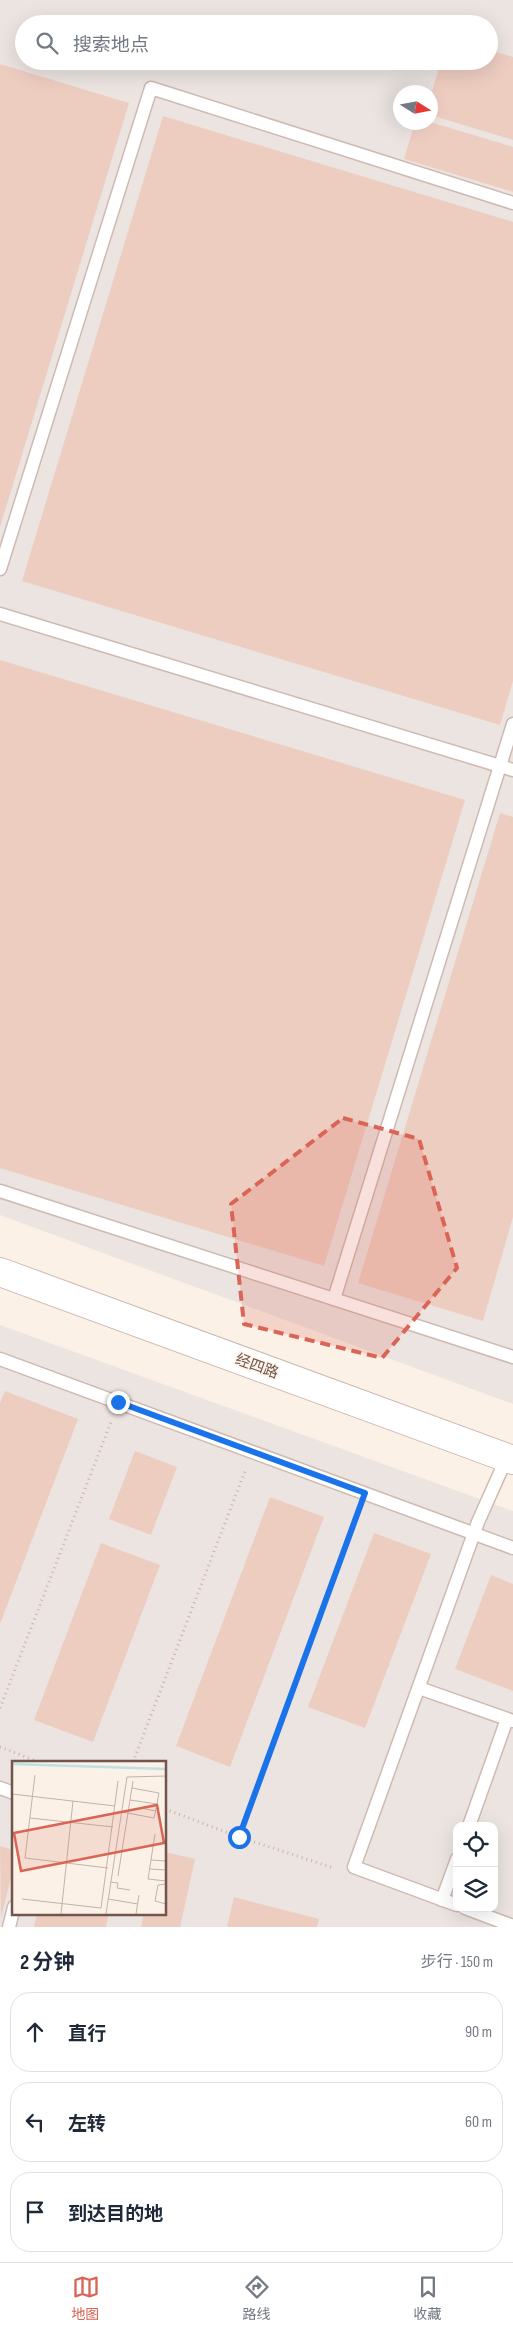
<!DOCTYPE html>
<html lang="zh">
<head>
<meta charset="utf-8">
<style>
	body { margin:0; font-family:"Sofia Sans Condensed","Noto Sans SC",sans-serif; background:#f6f6f7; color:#1f2937 }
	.controls { position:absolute; right:15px; bottom:15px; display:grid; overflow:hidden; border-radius:10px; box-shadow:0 5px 20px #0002 }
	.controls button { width:45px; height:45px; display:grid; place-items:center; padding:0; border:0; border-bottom:1px solid #e0e1e3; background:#fff; color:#1f2937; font:25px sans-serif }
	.compass { position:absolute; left:393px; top:85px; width:45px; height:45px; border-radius:50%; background:#fff; box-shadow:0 5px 20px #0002; rotate:101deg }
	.stop { position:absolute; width:15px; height:15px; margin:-11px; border:4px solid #1a73e8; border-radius:50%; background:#fff }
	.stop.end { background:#1a73e8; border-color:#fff; box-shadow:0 1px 5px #0008 }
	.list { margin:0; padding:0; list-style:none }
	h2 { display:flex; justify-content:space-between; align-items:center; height:65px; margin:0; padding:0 20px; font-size:21px }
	h2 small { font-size:16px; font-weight:400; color:#747a83 }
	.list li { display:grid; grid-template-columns:32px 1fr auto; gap:15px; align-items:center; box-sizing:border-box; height:80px; margin:0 10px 10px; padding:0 10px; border:1px solid #e0e1e3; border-radius:20px }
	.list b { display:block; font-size:19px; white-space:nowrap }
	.list em { font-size:16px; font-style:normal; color:#747a83 }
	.icon { flex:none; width:28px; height:28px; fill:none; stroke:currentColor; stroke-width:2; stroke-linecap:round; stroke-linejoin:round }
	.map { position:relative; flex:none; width:513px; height:1927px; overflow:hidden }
	.search { position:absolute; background:#fff; box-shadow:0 5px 20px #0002; left:15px; right:15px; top:15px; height:55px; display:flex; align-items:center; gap:12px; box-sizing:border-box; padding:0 18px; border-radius:28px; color:#747a83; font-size:19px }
	.sheet { height:335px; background:#fff }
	nav { display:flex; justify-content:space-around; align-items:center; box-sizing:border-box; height:70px; border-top:1px solid #e0e1e3; background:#fff; font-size:14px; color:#747a83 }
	nav a { display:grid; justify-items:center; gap:2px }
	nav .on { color:#da6456 }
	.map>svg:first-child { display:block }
	.industrial { fill:#ebe4e0; fill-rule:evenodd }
	.building { fill:#eecdc1 }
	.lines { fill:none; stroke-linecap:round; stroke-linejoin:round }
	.service-casing { stroke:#cebab1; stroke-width:15 }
	.tertiary-casing { stroke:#cebab1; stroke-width:30 }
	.path { stroke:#d3b1a4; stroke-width:3; stroke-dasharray:1 4; stroke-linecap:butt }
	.service { stroke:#fff; stroke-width:12 }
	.tertiary { stroke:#fff; stroke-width:28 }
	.route { stroke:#1a73e8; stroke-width:6 }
	.marked { fill:#da6456; fill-opacity:0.2; stroke:#da6456; stroke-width:4; stroke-dasharray:10 6; stroke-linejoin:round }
	.labels { text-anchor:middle; stroke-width:4; stroke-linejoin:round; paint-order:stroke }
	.street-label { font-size:15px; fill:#72564d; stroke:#fef5ed }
	.inset-river { fill:none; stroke:#bde2e3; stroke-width:2.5 }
	.inset-road { fill:none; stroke:#c4b3a9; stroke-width:1 }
	.view { fill:#da6456; fill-opacity:0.15; stroke:#da6456; stroke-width:2.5 }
	.inset-edge { fill:none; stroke:#72564d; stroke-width:2.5 }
</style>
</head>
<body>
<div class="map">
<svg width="513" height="1927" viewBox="0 0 513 1927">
	<rect width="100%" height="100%" fill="#fbf1e7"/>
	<!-- industrial -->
	<g class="industrial">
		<path d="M 0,0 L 513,0 L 513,1404 L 0,1215 ZM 24,24 L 489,24 L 489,61 L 24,61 ZM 400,92 L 430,92 L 430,122 L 400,122 Z"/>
		<path d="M 0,1325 L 513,1511 L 513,1927 L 0,1927 ZM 14,1762 L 165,1762 L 165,1913 L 14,1913 ZM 457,1826 L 494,1826 L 494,1908 L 457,1908 Z"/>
	</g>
	<!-- building -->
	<g class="building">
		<polygon points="489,50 513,57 513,140 430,115 430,98 441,61 489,61"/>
		<polygon points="0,64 129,103 0,527"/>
		<polygon points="163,116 513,222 513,681 500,725 22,581"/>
		<polygon points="415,122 430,122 513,147 513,192 404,159"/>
		<polygon points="0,660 465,800 324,1266 0,1168"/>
		<polygon points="500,813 513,817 513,1217 483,1321 358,1283"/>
		<polygon points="5,1391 78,1419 0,1624 0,1403"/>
		<polygon points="135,1451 177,1467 151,1535 109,1519"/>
		<polygon points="270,1497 324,1517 230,1767 176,1746"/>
		<polygon points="374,1533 431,1554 365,1728 308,1707"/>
		<polygon points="101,1543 160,1565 93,1742 34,1720"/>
		<polygon points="491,1575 513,1584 513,1691 455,1669"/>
		<polygon points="0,1846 14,1850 14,1866 1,1917"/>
		<polygon points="165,1852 195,1859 180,1927 141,1927 144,1913 165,1913"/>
		<polygon points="234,1897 319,1919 317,1927 227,1927"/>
		<polygon points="37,1913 109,1913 106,1927 34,1927"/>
	</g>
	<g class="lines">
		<!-- service casing -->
		<g class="service-casing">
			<g id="service">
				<polyline points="0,569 151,88 513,203"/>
				<polyline points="0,614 513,770"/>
				<polyline points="0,1191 513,1357"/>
				<polyline points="334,1299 513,724"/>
				<polyline points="0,1359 513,1548"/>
				<polyline points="419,1688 513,1721"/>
				<polyline points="0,1788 14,1793"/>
				<polyline points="469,1826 507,1719"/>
				<polyline points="442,1900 457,1859"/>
				<polyline points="457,1905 354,1867 478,1522 507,1457"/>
				<polyline points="465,1908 513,1926"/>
				<polyline points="9,1927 14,1907"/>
			</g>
		</g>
		<!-- tertiary casing -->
		<g class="tertiary-casing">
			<polyline id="tertiary" points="0,1272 513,1460"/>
		</g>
		<!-- path -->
		<g class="path">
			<polyline points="0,1708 111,1422"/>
			<polyline points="0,1747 39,1762"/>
			<polyline points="133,1762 245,1471"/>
			<polyline points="165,1809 239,1837 334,1868"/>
			<polyline points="239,1837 358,1513"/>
		</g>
		<!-- service -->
		<use href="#service" class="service"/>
		<!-- tertiary -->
		<use href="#tertiary" class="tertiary"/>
	</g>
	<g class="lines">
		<!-- route -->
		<polyline class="route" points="118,1402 365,1493 239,1837"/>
	</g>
	<!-- marked area -->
	<path class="marked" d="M 343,1118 L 419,1139 L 457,1268 L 382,1358 L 244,1324 L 231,1204 Z"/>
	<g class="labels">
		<!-- street labels -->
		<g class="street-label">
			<text transform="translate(257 1366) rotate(20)" y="5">经四路</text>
		</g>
	</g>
	<!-- overview -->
	<g transform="translate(12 1761)">
		<rect width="154" height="154" fill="#fbf1e7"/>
		<path class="inset-river" d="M 0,3 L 154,8"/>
		<path class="inset-road" d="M 23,14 L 13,97 L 96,107M 120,27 L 147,32 L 145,43M 0,33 L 103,45M 129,47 L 144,50M 110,51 L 142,57 L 145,43 L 118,39M 18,57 L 101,66M 143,73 L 136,118 L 154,120M 139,99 L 154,100M 138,108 L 154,109M 106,115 L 121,20M 99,121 L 106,122 L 105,127 L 118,129M 154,123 L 146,124 L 143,140 L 154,143M 10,138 L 89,147 L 106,20M 96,138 L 126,143M 49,153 L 61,40M 94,153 L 115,16 L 154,15M 124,153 L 127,134"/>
		<path class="view" d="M 145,44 L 152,82 L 9,110 L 2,72 Z"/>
		<rect width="154" height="154" class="inset-edge"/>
	</g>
</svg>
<div class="controls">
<button><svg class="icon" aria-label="locate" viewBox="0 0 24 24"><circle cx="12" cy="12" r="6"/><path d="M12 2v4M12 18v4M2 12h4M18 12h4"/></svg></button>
<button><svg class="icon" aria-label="layers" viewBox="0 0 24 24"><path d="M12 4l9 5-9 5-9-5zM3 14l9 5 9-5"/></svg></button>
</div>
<svg class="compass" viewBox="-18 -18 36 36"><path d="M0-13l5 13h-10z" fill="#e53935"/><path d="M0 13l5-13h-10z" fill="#747a83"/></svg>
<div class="stop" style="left:239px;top:1837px"></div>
<div class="stop end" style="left:118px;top:1402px"></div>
<div class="search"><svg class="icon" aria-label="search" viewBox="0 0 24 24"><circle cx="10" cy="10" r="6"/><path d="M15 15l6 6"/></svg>搜索地点</div>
</div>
<section class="sheet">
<h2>2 分钟<small>步行 · 150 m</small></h2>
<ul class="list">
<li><svg class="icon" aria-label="ahead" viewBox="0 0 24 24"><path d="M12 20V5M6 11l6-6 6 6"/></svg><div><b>直行</b></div><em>90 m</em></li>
<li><svg class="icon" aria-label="left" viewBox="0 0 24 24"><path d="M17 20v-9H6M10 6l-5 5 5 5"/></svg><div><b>左转</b></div><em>60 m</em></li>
<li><svg class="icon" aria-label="arrive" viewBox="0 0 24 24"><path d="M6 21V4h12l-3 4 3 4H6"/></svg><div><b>到达目的地</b></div></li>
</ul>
</section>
<nav>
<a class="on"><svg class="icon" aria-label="map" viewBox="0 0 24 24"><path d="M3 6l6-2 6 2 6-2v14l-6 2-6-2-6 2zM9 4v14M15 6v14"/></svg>地图</a>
<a><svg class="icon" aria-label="directions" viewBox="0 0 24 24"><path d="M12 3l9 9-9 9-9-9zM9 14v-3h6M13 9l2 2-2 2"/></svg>路线</a>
<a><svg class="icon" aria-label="saved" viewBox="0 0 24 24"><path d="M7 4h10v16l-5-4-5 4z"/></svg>收藏</a>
</nav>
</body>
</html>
